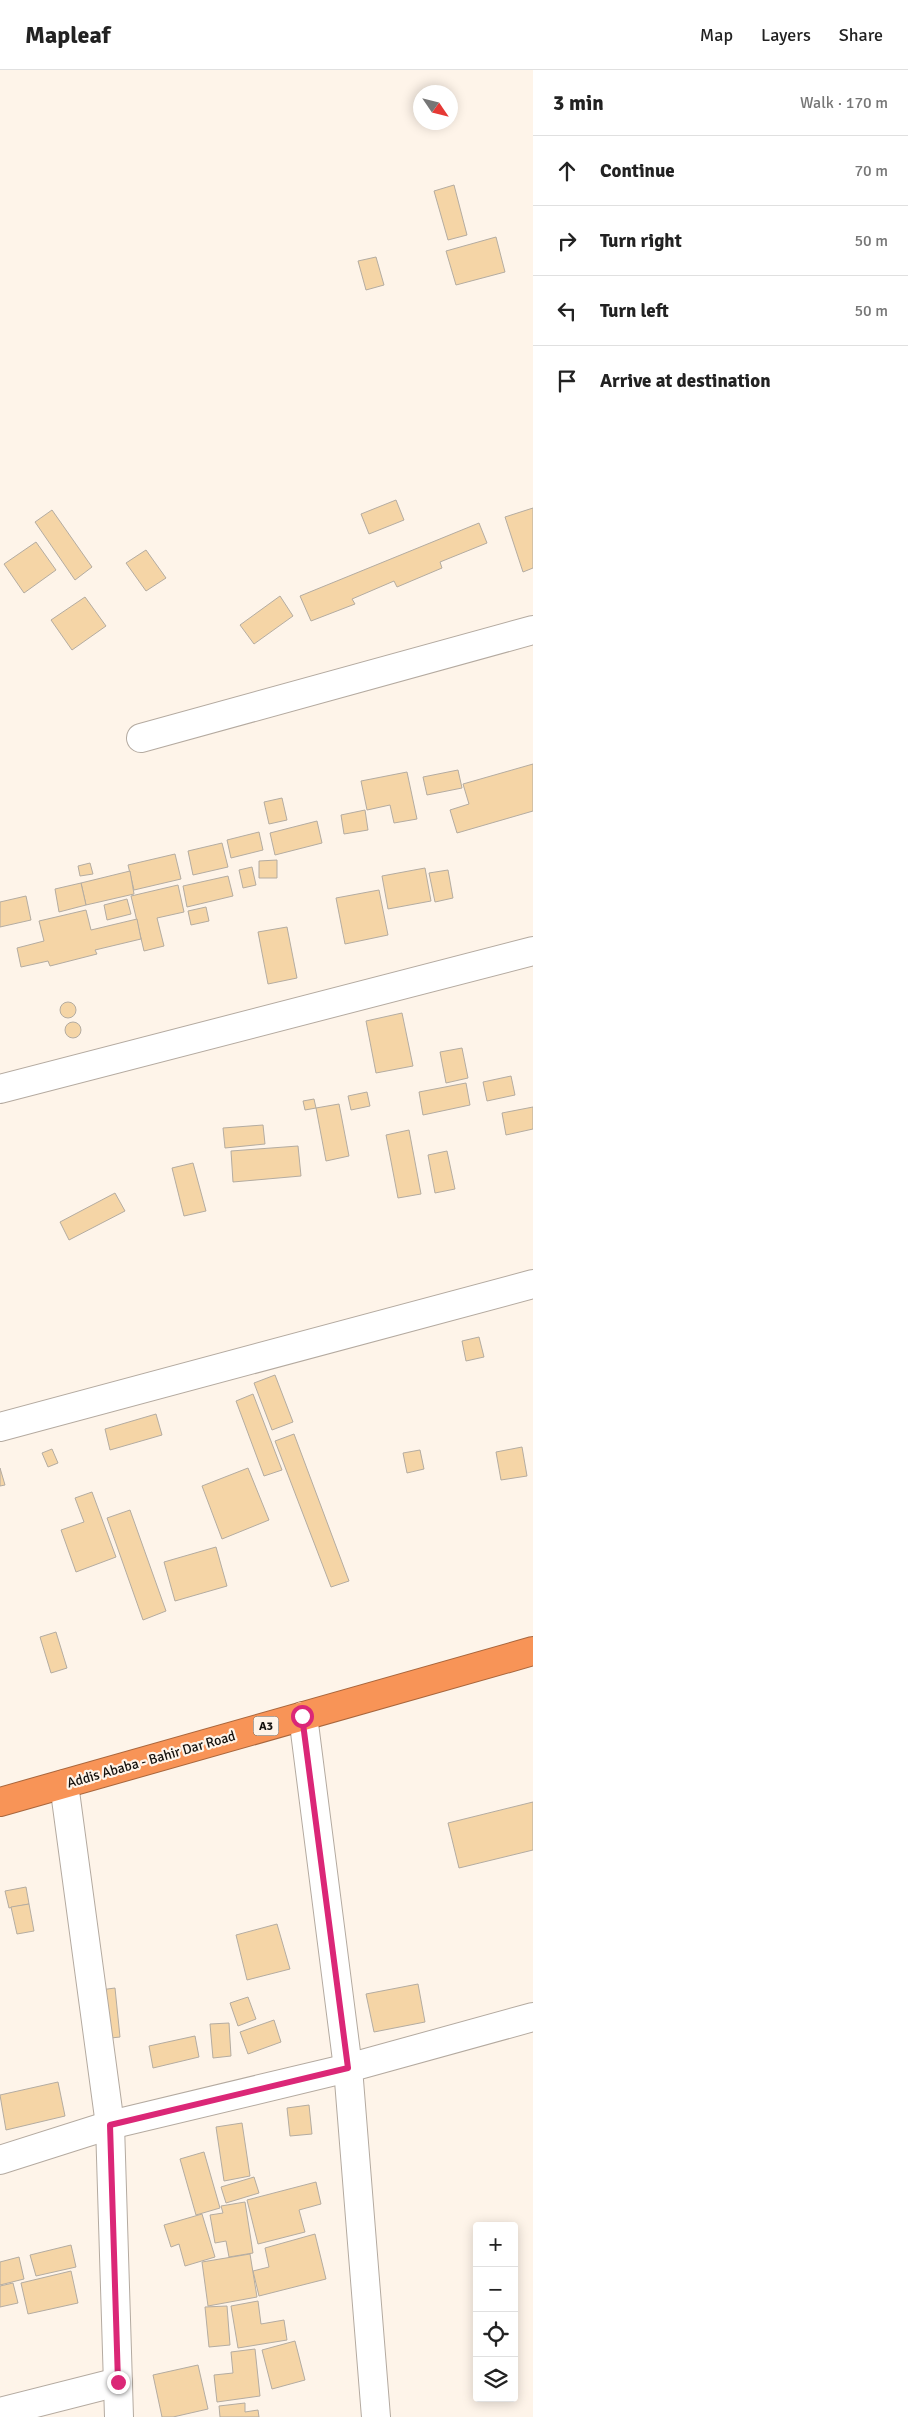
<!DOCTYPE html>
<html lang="en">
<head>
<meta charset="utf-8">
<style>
	body { margin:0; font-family:Signika,sans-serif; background:#f6f6f6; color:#222 }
	.controls { position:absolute; right:15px; bottom:15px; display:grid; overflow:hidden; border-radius:5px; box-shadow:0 2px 12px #0003 }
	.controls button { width:45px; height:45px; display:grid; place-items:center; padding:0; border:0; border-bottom:1px solid #e0e0e0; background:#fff; color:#222; font:25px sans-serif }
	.compass { position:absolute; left:413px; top:15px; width:45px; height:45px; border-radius:50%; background:#fff; box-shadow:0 2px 12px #0003; rotate:125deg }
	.stop { position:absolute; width:15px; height:15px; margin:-11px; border:4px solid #db2777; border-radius:50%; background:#fff }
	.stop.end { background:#db2777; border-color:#fff; box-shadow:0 1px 5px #0008 }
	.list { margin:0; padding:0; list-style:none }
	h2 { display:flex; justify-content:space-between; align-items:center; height:65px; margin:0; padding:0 20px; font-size:21px }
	h2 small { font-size:16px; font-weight:400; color:#767676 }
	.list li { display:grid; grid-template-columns:32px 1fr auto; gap:15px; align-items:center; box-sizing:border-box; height:70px; padding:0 20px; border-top:1px solid #e0e0e0 }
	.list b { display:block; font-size:19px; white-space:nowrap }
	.list em { font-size:16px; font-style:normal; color:#767676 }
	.icon { flex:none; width:28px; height:28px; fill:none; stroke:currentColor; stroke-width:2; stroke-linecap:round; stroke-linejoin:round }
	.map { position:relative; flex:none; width:533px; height:2347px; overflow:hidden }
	header { display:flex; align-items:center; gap:30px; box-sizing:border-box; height:70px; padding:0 25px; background:#fff; border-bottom:1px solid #e0e0e0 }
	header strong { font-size:24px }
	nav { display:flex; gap:28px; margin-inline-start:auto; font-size:18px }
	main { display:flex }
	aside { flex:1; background:#fff }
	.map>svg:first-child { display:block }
	.building { fill:#f5d5a6; stroke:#b4aca1 }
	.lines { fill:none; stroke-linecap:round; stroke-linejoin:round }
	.street-casing { stroke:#b4aaa0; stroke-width:30 }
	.highway-casing { stroke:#a8663d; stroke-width:30 }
	.street { stroke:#fff; stroke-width:28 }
	.highway { stroke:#f89457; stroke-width:28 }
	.route { stroke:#db2777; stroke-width:6 }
	.labels { text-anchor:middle; stroke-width:4.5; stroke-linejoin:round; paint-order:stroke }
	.shield { fill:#fef4e9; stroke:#5a554f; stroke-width:1 }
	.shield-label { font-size:12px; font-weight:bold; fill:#14110d }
	.street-label { font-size:14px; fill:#14110d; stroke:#fef4e9 }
</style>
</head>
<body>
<header>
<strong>Mapleaf</strong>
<nav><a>Map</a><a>Layers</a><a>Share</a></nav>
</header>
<main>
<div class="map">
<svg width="533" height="2347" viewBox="0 0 533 2347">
	<rect width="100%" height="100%" fill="#fef4e9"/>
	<!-- building -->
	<g class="building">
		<polygon points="454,115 467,165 448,170 434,121"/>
		<polygon points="496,167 505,202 456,215 446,181"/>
		<polygon points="376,187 384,215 366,220 358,191"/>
		<polygon points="396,430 404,450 369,464 361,444"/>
		<polygon points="533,438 533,498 523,502 505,447"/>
		<polygon points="52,440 92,497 75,510 35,452"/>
		<polygon points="479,453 487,473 440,492 442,498 397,517 394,511 352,529 355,534 311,551 300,526"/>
		<polygon points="36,472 56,500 24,523 4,494"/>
		<polygon points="146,480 166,508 146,521 126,493"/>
		<polygon points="280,526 293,546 254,574 240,555"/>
		<polygon points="85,527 106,556 72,580 51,550"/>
		<polygon points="533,694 533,741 457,763 450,740 469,734 463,714"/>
		<polygon points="458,700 462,718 427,725 423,707"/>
		<polygon points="407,702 417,749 394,753 390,735 367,740 361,711"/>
		<polygon points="282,728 287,750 269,754 264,732"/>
		<polygon points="365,740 368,760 344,764 341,745"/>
		<polygon points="317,751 322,773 275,785 270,763"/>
		<polygon points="259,762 263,780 231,788 227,770"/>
		<polygon points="222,773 228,797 193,805 188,781"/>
		<polygon points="175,784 181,809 134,820 128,795"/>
		<polygon points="277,790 277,808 259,808 259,791"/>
		<polygon points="90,793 93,804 80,806 78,796"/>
		<polygon points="252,797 256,815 243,818 239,800"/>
		<polygon points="425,798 431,831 388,839 382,806"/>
		<polygon points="448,800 453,828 435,832 429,803"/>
		<polygon points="130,801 134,824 86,835 81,813"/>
		<polygon points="228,806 233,826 187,837 183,816"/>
		<polygon points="81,813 86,835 59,842 55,819"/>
		<polygon points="178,815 184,842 157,848 164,876 144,881 131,826"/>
		<polygon points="379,820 388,865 345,874 336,828"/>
		<polygon points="26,826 31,850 0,857 0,832"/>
		<polygon points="127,829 131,844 107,850 104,835"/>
		<polygon points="206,837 209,851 191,855 188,841"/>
		<polygon points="86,840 91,860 137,849 141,869 95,880 97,884 50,896 48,891 21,897 17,878 44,871 39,851"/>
		<polygon points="287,857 297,908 268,914 258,862"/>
		<circle cx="68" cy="940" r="8"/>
		<polygon points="402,943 413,996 376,1003 366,951"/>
		<circle cx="73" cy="960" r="8"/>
		<polygon points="462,978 468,1008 446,1013 440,982"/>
		<polygon points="511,1006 515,1025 487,1031 483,1012"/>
		<polygon points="466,1013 470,1035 423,1045 419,1022"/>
		<polygon points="367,1022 370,1036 351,1040 348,1026"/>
		<polygon points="314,1029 316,1038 305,1040 303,1031"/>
		<polygon points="339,1034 349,1086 326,1091 316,1038"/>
		<polygon points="533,1037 533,1059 506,1065 502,1043"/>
		<polygon points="263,1055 265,1074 225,1078 223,1058"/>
		<polygon points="409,1060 421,1124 398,1128 386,1065"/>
		<polygon points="298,1076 301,1106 233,1112 231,1081"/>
		<polygon points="447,1081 455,1119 435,1123 428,1085"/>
		<polygon points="193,1093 206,1141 184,1146 172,1098"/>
		<polygon points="115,1123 125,1141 69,1170 60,1152"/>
		<polygon points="479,1267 484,1287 466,1291 462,1271"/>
		<polygon points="275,1305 293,1352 272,1360 254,1313"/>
		<polygon points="253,1324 282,1400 264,1406 236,1331"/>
		<polygon points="156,1344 162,1365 110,1380 105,1359"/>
		<polygon points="294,1364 349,1511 331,1517 275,1371"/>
		<polygon points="522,1377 527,1406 501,1410 496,1382"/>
		<polygon points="52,1379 58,1393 48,1397 42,1383"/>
		<polygon points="420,1380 424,1399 407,1403 403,1383"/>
		<polygon points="0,1398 5,1415 0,1416"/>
		<polygon points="248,1398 269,1450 222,1469 202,1416"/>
		<polygon points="92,1422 116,1487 76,1502 61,1460 84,1452 75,1428"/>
		<polygon points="130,1440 166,1541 143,1550 107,1448"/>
		<polygon points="216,1477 227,1516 175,1531 164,1492"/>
		<polygon points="56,1562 67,1598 51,1603 40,1567"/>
		<polygon points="533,1732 533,1780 459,1798 448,1753"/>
		<polygon points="26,1817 29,1834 9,1838 5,1821"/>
		<polygon points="29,1834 34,1861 17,1864 11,1837"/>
		<polygon points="277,1854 290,1899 247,1910 236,1865"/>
		<polygon points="418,1914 425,1952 374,1962 366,1924"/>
		<polygon points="115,1918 120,1967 102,1969 100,1920"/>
		<polygon points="248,1927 256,1949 238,1956 230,1933"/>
		<polygon points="274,1950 281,1972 248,1984 240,1962"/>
		<polygon points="229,1953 231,1986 213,1988 210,1954"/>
		<polygon points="195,1966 199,1987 153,1998 149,1976"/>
		<polygon points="58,2012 65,2046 6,2060 0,2025"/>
		<polygon points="309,2035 312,2064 290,2066 287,2038"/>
		<polygon points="242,2053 250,2106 224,2111 216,2057"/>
		<polygon points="204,2082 220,2138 196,2145 180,2089"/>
		<polygon points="254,2107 259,2123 226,2133 221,2117"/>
		<polygon points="316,2112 321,2134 299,2140 305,2162 258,2174 247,2130"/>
		<polygon points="245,2132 253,2183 229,2187 226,2171 215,2173 210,2145 223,2143 221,2136"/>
		<polygon points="202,2144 215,2187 185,2196 179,2174 171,2177 164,2155"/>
		<polygon points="315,2164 326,2209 259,2226 253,2201 269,2197 265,2178"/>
		<polygon points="71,2175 76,2197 36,2206 30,2185"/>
		<polygon points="250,2184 257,2227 208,2236 202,2192"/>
		<polygon points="19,2187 24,2209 0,2215 0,2192"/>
		<polygon points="71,2201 78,2233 28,2244 21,2213"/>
		<polygon points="13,2213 18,2233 0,2237 0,2216"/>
		<polygon points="258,2231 261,2254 284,2250 287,2270 238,2278 231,2236"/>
		<polygon points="227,2236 230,2275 209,2277 205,2237"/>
		<polygon points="295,2271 305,2310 272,2319 262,2280"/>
		<polygon points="255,2279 260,2326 217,2332 214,2305 233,2303 231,2282"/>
		<polygon points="198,2295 208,2339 173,2347 162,2347 153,2305"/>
		<polygon points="245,2333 245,2342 258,2340 259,2347 220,2347 219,2336"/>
	</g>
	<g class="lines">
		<!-- street casing -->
		<g class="street-casing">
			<g id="street">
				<polyline points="141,668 533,560"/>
				<polyline points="0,1019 533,881"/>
				<polyline points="0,1357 533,1214"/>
				<polyline points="303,1646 348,1998 376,2347"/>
				<polyline points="64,1714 110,2055 119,2347"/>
				<polyline points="0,2090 110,2055 348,1998 533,1947"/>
				<polyline points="0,2342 118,2312"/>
			</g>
		</g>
		<!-- highway casing -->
		<g class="highway-casing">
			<polyline id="highway" points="0,1732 533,1581"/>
		</g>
		<!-- street -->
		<use href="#street" class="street"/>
		<!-- highway -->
		<use href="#highway" class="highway"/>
	</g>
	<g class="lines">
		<!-- route -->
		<polyline class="route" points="118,2312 110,2055 348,1998 302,1646"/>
	</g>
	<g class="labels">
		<!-- shield labels -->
		<rect class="shield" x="253.5" y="1646.5" width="25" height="19" rx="4"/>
		<g class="shield-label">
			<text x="266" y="1660">A3</text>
		</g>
		<!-- street labels -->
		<g class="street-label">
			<text transform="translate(151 1689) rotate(-16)" y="5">Addis Ababa - Bahir Dar Road</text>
		</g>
	</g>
</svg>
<div class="controls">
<button>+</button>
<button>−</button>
<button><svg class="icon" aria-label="locate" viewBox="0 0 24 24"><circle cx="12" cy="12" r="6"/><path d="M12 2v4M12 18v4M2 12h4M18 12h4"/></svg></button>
<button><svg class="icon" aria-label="layers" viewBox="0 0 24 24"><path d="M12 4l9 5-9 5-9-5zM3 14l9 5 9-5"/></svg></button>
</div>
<svg class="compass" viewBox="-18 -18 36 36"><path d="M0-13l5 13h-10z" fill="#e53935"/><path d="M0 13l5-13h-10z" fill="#767676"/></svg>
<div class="stop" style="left:302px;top:1646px"></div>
<div class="stop end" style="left:118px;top:2312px"></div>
</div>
<aside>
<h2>3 min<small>Walk · 170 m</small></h2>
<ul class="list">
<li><svg class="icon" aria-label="ahead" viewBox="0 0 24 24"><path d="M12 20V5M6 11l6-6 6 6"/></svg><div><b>Continue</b></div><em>70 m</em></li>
<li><svg class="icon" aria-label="right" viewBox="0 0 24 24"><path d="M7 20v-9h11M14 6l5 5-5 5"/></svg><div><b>Turn right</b></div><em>50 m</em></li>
<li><svg class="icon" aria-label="left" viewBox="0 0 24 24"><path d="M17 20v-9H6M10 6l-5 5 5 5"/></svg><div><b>Turn left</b></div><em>50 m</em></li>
<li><svg class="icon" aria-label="arrive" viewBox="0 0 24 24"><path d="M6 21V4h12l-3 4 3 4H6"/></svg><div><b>Arrive at destination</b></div></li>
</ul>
</aside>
</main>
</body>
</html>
